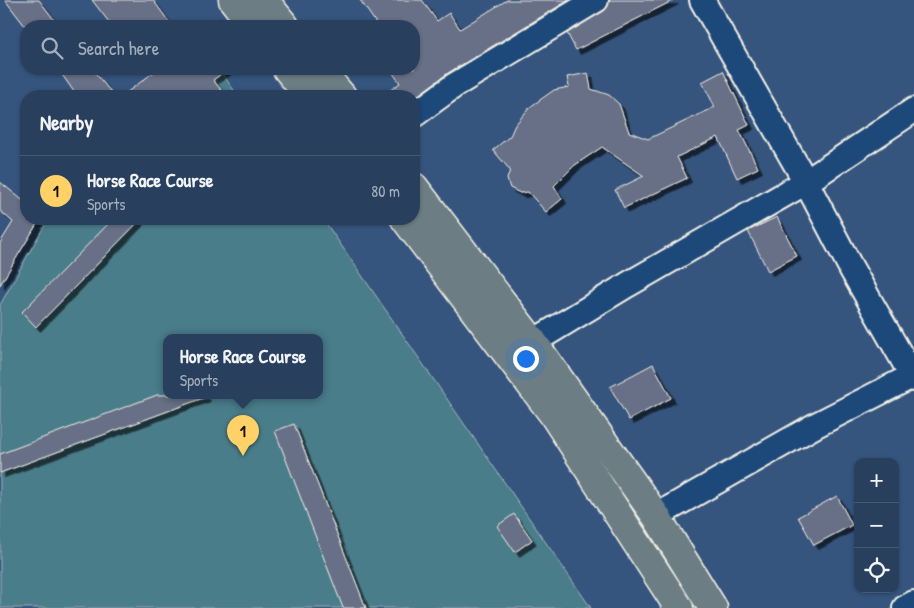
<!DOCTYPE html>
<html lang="en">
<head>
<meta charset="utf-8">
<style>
	body { margin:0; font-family:"Patrick Hand",sans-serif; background:#304764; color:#f1f3f6 }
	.controls { position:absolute; right:15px; bottom:15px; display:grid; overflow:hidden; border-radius:10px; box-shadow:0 1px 4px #0004 }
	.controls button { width:45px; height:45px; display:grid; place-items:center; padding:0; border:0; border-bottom:1px solid #445973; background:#28405e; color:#f1f3f6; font:25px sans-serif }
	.you { position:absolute; left:525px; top:358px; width:18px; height:18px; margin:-12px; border:4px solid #fff; border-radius:50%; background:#1a73e8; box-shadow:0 0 0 8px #1a73e833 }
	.badge { display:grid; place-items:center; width:32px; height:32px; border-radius:50%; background:#ffd166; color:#111; font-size:16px; font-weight:700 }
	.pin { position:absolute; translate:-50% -41px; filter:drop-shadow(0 1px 2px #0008) }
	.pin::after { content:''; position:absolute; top:26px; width:18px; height:15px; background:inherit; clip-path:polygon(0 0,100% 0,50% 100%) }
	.popup { position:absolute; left:163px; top:334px; width:160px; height:65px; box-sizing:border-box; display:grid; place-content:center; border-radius:10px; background:#28405e; filter:drop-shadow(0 1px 4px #0005); font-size:16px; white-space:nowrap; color:#a5afbc }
	.popup b { font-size:19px; color:#f1f3f6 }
	.popup::after { content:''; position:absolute; left:50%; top:100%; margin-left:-10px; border:10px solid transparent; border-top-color:#28405e }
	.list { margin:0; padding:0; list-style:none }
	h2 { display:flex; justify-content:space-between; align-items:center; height:65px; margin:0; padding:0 20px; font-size:21px }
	h2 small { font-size:16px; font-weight:400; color:#a5afbc }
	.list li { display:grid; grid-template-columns:32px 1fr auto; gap:15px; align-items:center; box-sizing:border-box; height:70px; padding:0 20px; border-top:1px solid #445973 }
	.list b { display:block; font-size:19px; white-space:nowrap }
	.list p { margin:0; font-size:16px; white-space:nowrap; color:#a5afbc }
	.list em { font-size:16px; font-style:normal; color:#a5afbc }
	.icon { flex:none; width:28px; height:28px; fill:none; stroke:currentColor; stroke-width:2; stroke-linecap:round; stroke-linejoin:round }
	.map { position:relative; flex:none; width:914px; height:608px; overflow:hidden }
	.search { position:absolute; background:#28405e; box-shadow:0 1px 4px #0004; left:20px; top:20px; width:400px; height:55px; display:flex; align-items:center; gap:12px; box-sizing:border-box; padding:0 18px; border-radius:20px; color:#a5afbc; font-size:19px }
	.panel { position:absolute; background:#28405e; box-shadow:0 1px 4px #0004; left:20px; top:90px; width:400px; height:135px; border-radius:20px }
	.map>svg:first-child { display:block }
	.green { fill:#4a7d8a; stroke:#9fb7b9; fill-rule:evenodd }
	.building { fill:#676f87; stroke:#f4f1e8; filter:url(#shadow) }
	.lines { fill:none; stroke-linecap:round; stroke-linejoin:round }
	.street-casing { stroke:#f4f1e8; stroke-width:28 }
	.primary-casing { stroke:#f4f1e8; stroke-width:31 }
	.street { stroke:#1f4a7a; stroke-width:24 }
	.primary { stroke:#6c7e84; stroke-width:28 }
</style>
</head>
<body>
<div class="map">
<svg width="914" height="608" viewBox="0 0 914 608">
	<defs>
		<filter id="shadow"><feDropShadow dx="4.5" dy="4.5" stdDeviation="0" flood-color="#0009"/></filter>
	</defs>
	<rect width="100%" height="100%" fill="#35557e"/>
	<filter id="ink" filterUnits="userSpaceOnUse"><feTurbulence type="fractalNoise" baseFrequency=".02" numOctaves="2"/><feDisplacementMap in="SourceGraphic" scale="10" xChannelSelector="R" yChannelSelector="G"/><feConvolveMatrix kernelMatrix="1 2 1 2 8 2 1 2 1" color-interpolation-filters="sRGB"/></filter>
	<g filter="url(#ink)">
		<!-- green -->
		<g class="green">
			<polygon points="206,69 219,69 238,96 173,96"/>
			<path d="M 48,219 L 323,219 L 591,608 L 0,608 L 0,305 ZM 167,337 L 319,337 L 319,395 L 167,395 Z"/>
		</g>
		<!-- building -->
		<g class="building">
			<polygon points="5,0 39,0 59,26 25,26"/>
			<polygon points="92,0 153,0 172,26 112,26"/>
			<polygon points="360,0 422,0 437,21 449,13 460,29 507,0 569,0 448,73 414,98 414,96 382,96 400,83 390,69 414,69 414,26 378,26"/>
			<polygon points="610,0 674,0 576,50 567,33 603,11"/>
			<polygon points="58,69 92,69 114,96 77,96"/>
			<polygon points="158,69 228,69 213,80 226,96 122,96"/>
			<polygon points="723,71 749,125 739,130 758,168 737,178 718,137 677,157 687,178 624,208 615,190 644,176 602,147 575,165 554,186 562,199 546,212 528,192 520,193 510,188 507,179 510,170 493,150 510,136 515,125 530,107 554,90 569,87 567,77 588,73 591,89 609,95 619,104 629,132 648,139 715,107 702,82"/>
			<polygon points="0,182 26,203 26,219 40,219 0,285 0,243 13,222 0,211"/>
			<polygon points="777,217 797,256 768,271 748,231"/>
			<polygon points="113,219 141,219 36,327 22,312"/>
			<polygon points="653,364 671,398 629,420 610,387"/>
			<polygon points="157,395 205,395 206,397 0,473 0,454"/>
			<polygon points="294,424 366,608 343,608 275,431"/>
			<polygon points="837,496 852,525 814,545 798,517"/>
			<polygon points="514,514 532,540 515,552 497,526"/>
		</g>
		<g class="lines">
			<!-- street casing -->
			<g class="street-casing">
				<g id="street">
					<polyline points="702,0 806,182 851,268 914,379"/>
					<polyline points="414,115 455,85 596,0"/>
					<polyline points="533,342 627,285 806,182 914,110"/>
					<polyline points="656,516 816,425 914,375"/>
					<polyline points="905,608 914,603"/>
				</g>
			</g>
			<!-- primary casing -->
			<g class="primary-casing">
				<g id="primary">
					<polyline points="233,0 253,26"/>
					<polyline points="264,0 285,26"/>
					<polyline points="287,69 309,96"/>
					<polyline points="319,69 342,96"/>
					<polyline points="414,187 533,342 656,516 713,608"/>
					<polyline points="405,219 553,414 679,608"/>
				</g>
			</g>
			<!-- street -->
			<use href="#street" class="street"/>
			<!-- primary -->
			<use href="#primary" class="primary"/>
		</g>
	</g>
</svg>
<div class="controls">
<button>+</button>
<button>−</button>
<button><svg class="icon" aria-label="locate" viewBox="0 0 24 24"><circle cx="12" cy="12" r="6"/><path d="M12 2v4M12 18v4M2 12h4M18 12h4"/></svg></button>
</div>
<div class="you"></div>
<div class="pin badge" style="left:243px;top:456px">1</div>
<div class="popup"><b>Horse Race Course</b>Sports</div>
<div class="search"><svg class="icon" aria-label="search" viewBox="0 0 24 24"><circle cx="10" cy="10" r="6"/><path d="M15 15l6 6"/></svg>Search here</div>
<section class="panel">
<h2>Nearby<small></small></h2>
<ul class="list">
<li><span class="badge">1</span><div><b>Horse Race Course</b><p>Sports</p></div><em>80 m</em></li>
</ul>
</section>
</div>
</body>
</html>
